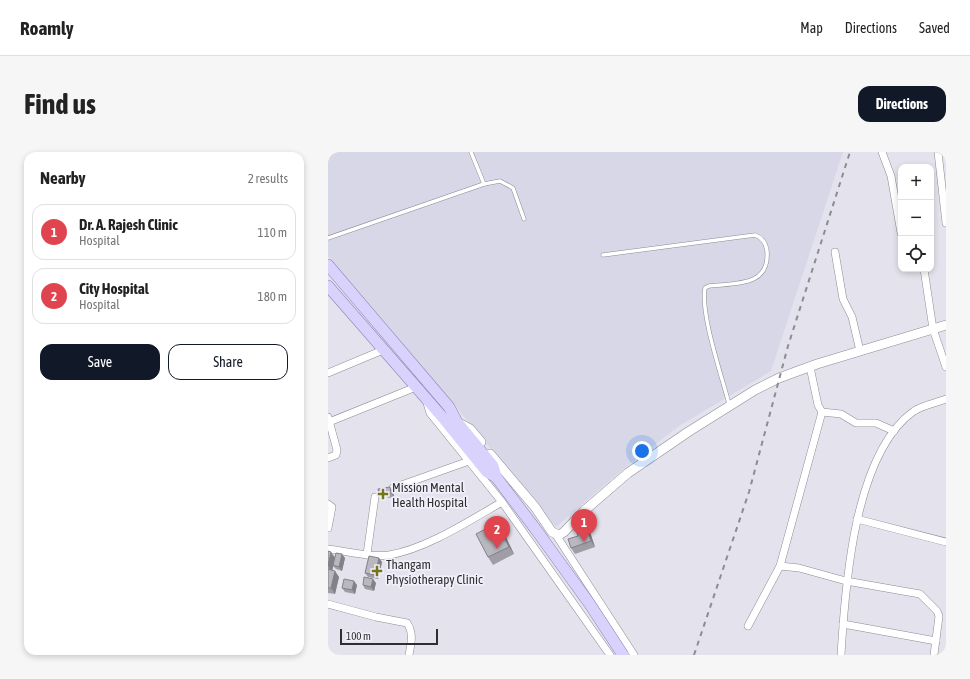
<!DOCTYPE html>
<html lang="en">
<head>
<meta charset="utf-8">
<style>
	body { margin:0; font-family:"Asap Condensed",sans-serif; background:#f6f6f6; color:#222 }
	.controls { position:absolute; right:12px; top:12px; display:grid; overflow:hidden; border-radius:8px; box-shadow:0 2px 6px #0003 }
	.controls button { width:36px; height:36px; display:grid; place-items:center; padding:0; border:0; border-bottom:1px solid #e0e0e0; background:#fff; color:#222; font:20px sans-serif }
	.scale { position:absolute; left:12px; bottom:10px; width:98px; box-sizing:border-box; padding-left:4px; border:2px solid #2f2f32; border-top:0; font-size:11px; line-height:14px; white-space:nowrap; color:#2f2f32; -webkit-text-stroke:3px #f1f0fa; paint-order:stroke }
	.you { position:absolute; left:314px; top:299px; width:14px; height:14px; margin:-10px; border:3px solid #fff; border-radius:50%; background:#1a73e8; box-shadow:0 0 0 6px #1a73e833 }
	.badge { display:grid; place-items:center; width:26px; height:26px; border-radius:50%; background:#111827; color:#fff; font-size:13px; font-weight:700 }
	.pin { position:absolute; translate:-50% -33px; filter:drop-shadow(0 1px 2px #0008) }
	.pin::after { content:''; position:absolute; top:21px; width:14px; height:12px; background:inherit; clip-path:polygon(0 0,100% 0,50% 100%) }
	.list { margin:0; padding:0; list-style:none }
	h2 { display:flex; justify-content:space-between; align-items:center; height:52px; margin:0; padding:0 16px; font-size:17px }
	h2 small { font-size:13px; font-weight:400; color:#767676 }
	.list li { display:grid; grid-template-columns:26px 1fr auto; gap:12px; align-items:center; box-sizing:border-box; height:56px; margin:0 8px 8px; padding:0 8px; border:1px solid #e0e0e0; border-radius:12px }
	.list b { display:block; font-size:15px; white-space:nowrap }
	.list p { margin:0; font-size:13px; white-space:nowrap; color:#767676 }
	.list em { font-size:13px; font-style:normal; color:#767676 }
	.actions { display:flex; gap:8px; padding:12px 16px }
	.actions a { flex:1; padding:9px 0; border:1px solid #111827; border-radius:12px; text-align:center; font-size:14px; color:#111827 }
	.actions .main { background:#111827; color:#fff }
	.icon { flex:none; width:22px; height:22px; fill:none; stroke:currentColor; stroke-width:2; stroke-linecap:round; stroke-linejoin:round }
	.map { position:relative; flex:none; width:618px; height:503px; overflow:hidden; border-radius:12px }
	header { display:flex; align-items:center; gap:24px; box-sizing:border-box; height:56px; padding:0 20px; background:#fff; border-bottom:1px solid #e0e0e0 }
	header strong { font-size:19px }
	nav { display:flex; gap:22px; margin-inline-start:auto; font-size:14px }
	.intro { display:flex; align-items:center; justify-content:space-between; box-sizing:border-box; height:96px; padding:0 24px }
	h1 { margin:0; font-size:28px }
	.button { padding:10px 18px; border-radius:12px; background:#111827; color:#fff; font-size:14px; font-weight:700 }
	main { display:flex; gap:24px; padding:0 24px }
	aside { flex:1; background:#fff; border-radius:12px; box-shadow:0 2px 6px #0003 }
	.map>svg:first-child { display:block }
	.built { fill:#d8d7e7 }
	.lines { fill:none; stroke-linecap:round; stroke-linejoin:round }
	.service-casing { stroke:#8c8b94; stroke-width:4.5 }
	.minor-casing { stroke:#8c8b94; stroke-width:8 }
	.tertiary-casing { stroke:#8c8b94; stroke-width:10 }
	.primary-casing { stroke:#8d85b5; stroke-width:12 }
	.service { stroke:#fff; stroke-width:3.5 }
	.minor { stroke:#fff; stroke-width:7 }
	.tertiary { stroke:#fff; stroke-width:9 }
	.primary { stroke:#d9d2fd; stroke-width:11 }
	.rail { stroke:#8d8c93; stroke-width:2; stroke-dasharray:5 5; stroke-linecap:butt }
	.primary-bridge-casing { stroke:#8d85b5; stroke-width:12; stroke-linecap:butt }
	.primary-bridge { stroke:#d9d2fd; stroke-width:11 }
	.wall { fill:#9f9ea6 }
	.shaded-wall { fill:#828187 }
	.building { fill:#b9b8c1; stroke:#828187 }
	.poi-dot { fill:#767419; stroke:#f1f0fa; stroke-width:1.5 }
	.labels { text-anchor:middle; stroke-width:3.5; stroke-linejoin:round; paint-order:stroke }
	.poi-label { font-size:13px; fill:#2f2f32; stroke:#f1f0fa; text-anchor:start }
</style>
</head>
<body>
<header>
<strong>Roamly</strong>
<nav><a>Map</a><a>Directions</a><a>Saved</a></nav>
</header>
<div class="intro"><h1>Find us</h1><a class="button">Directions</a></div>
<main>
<aside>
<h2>Nearby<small>2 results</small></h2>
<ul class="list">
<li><span class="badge" style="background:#e0444e">1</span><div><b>Dr. A. Rajesh Clinic</b><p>Hospital</p></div><em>110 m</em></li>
<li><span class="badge" style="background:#e0444e">2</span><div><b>City Hospital</b><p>Hospital</p></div><em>180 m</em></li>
</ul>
<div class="actions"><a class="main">Save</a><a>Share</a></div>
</aside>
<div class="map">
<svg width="618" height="503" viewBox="0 0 618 503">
	<rect width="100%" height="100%" fill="#e4e3ed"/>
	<!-- built -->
	<polygon class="built" points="0,0 515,0 443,219 351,274 293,319 228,375 53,165 0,104"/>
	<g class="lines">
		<!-- service casing -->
		<g class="service-casing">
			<g id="service">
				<polyline points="143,0 156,32 172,29 185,36 196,67"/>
				<polyline points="0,86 156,32"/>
				<path d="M 275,103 L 427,83 C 435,86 438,91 439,99 C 442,135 407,131 381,134 L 377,136 C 372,161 394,225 401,252"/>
			</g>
		</g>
		<!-- minor casing -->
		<g class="minor-casing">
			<g id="minor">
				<polyline points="554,0 563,24 573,81"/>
				<polyline points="610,0 618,71"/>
				<polyline points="507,100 515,147 524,165 532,199"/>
				<polyline points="596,117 605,177 618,215"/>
				<polyline points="482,215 490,253 494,260 513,262 528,271 548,271 566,279"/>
				<polyline points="0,221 55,198"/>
				<polyline points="0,265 9,298 8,303 0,306"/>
				<polyline points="1,270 88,235"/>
				<polyline points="65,336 141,309"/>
				<polyline points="174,350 282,503"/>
				<polyline points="0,352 4,355 0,376"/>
				<polyline points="529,367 618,390"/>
				<polyline points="228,383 306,503"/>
				<path d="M 0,397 C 19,399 42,406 61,403 C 98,397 141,369 174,350 L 102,261 L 99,251"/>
				<polyline points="39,402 47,345"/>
				<polyline points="452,414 471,416 518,429 592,442 609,459 611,464 606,503"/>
				<path d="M 0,452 L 48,465 L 79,471 C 86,481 83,492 81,503"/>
				<polyline points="515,472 608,489"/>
				<polyline points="420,474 452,414 494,260"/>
				<path d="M 513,503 C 517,435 526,301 586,259 C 595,253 608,251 618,247"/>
			</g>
		</g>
		<!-- tertiary casing -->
		<g class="tertiary-casing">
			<g id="tertiary">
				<polyline points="131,271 142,277 153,290"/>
				<polyline points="162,302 207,355 224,380 231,383 236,380 256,359 300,321 360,280 427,238 451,226 489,212 618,173"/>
			</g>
		</g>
		<!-- primary casing -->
		<g class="primary-casing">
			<g id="primary">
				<polyline points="0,113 121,255 129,270 165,314 168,325 206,375"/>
				<polyline points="0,134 116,267 159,320 168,325"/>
			</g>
		</g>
		<!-- service -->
		<use href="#service" class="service"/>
		<!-- minor -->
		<use href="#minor" class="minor"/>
		<!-- tertiary -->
		<use href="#tertiary" class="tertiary"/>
		<!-- primary -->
		<use href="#primary" class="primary"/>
		<!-- rail -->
		<polyline class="rail" points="366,503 421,340 460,194 522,0"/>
		<!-- primary-bridge casing -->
		<g class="primary-bridge-casing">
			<polyline id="primary-bridge" points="206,375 261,451 295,503"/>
		</g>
		<!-- primary-bridge -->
		<use href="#primary-bridge" class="primary-bridge"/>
	</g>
	<!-- wall -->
	<g class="wall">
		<polygon points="50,337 65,339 66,345 60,346 58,342 56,343 56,346 54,346 51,342"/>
		<polygon points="257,371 261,377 267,395 247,402 243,396 250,384"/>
		<polygon points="175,379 186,402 165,413 160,405"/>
		<polygon points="0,399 7,405 17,406 14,419 8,417 5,414 4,418 11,425 7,442 0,441"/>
		<polygon points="54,410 50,427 40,425 37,421"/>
		<polygon points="48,431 46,439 37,437 35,433"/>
		<polygon points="29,433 27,442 17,440 14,436"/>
	</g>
	<!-- shaded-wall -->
	<g class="shaded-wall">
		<polygon points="62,335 65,339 66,345 63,341"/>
		<polygon points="53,339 56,343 56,346 54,342"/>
		<polygon points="169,371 175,379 186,402 181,395"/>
		<polygon points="257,371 261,377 267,395 263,389"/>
		<polygon points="3,400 7,406 4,420 0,414"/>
		<polygon points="14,402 17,406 14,419 11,415"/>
		<polygon points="51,406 54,410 50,427 47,423"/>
		<polygon points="7,419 11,425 7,442 3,436"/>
		<polygon points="45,427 48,431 46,439 43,435"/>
		<polygon points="26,429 29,433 27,442 24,438"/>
	</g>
	<!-- building -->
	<g class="building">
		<polygon points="62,335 63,341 58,342 56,338 53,339 54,342 51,342 50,337"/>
		<polygon points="169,371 181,395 160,405 148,382"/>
		<polygon points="257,371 263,389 243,396 240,387 250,384 247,374"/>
		<polygon points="0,399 3,400 0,414"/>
		<polygon points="8,401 14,402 11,415 5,413"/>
		<polygon points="41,404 51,406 47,423 37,421"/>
		<polygon points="0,417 7,419 3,436 0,436"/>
		<polygon points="36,425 45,427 43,435 35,433"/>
		<polygon points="16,427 26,429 24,438 14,436"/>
	</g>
	<!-- markers -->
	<g class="poi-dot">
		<path d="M53 336h4v4h4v4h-4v4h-4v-4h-4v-4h4z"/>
		<path d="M47 413h4v4h4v4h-4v4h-4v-4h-4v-4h4z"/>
	</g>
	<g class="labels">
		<!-- poi labels -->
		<g class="poi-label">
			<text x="64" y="340">Mission Mental<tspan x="64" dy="15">Health Hospital</tspan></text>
			<text x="58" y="417">Thangam<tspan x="58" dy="15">Physiotherapy Clinic</tspan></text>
		</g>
	</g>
</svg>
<div class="controls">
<button>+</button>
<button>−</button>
<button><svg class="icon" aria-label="locate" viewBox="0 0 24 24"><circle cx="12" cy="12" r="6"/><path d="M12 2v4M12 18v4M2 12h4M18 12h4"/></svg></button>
</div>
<div class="scale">100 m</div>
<div class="you"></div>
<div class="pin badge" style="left:256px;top:390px;background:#e0444e">1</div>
<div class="pin badge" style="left:169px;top:397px;background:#e0444e">2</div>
</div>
</main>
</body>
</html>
